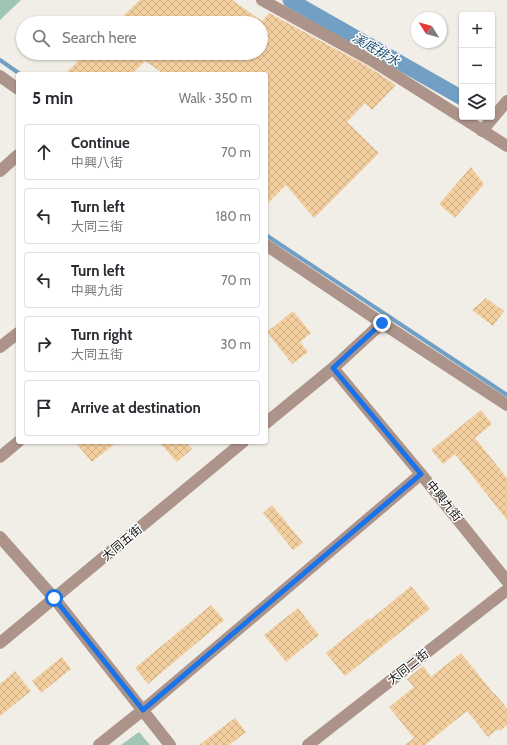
<!DOCTYPE html>
<html lang="en">
<head>
<meta charset="utf-8">
<style>
	body { margin:0; font-family:Cabin,"Noto Sans TC",sans-serif; background:#f2f2f3; color:#2b2b33 }
	.controls { position:absolute; right:12px; top:12px; display:grid; overflow:hidden; border-radius:4px; box-shadow:0 1px 3px #0004 }
	.controls button { width:36px; height:36px; display:grid; place-items:center; padding:0; border:0; border-bottom:1px solid #e1e1e2; background:#fff; color:#2b2b33; font:20px sans-serif }
	.compass { position:absolute; left:411px; top:12px; width:36px; height:36px; border-radius:50%; background:#fff; box-shadow:0 1px 3px #0004; rotate:307deg }
	.stop { position:absolute; width:12px; height:12px; margin:-9px; border:3px solid #1a73e8; border-radius:50%; background:#fff }
	.stop.end { background:#1a73e8; border-color:#fff; box-shadow:0 1px 4px #0008 }
	.list { margin:0; padding:0; list-style:none }
	h2 { display:flex; justify-content:space-between; align-items:center; height:52px; margin:0; padding:0 16px; font-size:17px }
	h2 small { font-size:13px; font-weight:400; color:#7c7c81 }
	.list li { display:grid; grid-template-columns:26px 1fr auto; gap:12px; align-items:center; box-sizing:border-box; height:56px; margin:0 8px 8px; padding:0 8px; border:1px solid #e1e1e2; border-radius:4px }
	.list b { display:block; font-size:15px; white-space:nowrap }
	.list p { margin:0; font-size:13px; white-space:nowrap; color:#7c7c81 }
	.list em { font-size:13px; font-style:normal; color:#7c7c81 }
	.icon { flex:none; width:22px; height:22px; fill:none; stroke:currentColor; stroke-width:2; stroke-linecap:round; stroke-linejoin:round }
	.map { position:relative; flex:none; width:507px; height:745px; overflow:hidden }
	.search { position:absolute; background:#fff; box-shadow:0 1px 3px #0004; left:16px; top:16px; width:252px; height:44px; display:flex; align-items:center; gap:10px; box-sizing:border-box; padding:0 14px; border-radius:22px; color:#7c7c81; font-size:15px }
	.panel { position:absolute; background:#fff; box-shadow:0 1px 3px #0004; left:16px; top:72px; width:252px; height:372px; border-radius:4px }
	.map>svg:first-child { display:block }
	.green { fill:#9fc6b4 }
	.lines { fill:none; stroke-linecap:round; stroke-linejoin:round }
	.stream { stroke:#72a0c5; stroke-width:4 }
	.canal { stroke:#72a0c5; stroke-width:15 }
	.building { fill:url(#building-cross-hatch) }
	.minor { stroke:#ad948a; stroke-width:12 }
	.route { stroke:#1a73e8; stroke-width:5 }
	.labels { text-anchor:middle; stroke-width:3; stroke-linejoin:round; paint-order:stroke }
	.street-label { font-size:12px; fill:#100f0d; stroke:#fff }
	.water-label { font-size:13px; font-style:italic; fill:#164c71; stroke:#fff }
</style>
</head>
<body>
<div class="map">
<svg width="507" height="745" viewBox="0 0 507 745">
	<defs>
		<pattern id="building-cross-hatch" width="8" height="8" patternUnits="userSpaceOnUse"><rect width="8" height="8" fill="#f3cf9f"/><path d="M0 0l8 8M0 8l8-8" fill="none" stroke="#cfb188"/></pattern>
	</defs>
	<rect width="100%" height="100%" fill="#f1ede7"/>
	<!-- green -->
	<g class="green">
		<polygon points="0,0 21,0 0,20"/>
		<polygon points="139,732 150,745 121,745"/>
	</g>
	<g class="lines">
		<!-- stream -->
		<g class="stream">
			<polyline points="0,60 20,74"/>
			<polyline points="266,235 507,395"/>
		</g>
		<!-- canal -->
		<polyline class="canal" points="290,0 462,98"/>
	</g>
	<!-- building -->
	<g class="building">
		<polygon points="140,0 232,0 262,21 269,13 367,66 396,85 372,110 365,103 347,122 379,153 314,218 286,185 266,205 266,74 164,74 145,61 132,74 65,74 86,53 261,53 261,23 116,23"/>
		<polygon points="471,167 484,184 455,218 439,204"/>
		<polygon points="486,298 504,311 493,326 472,310"/>
		<polygon points="293,311 311,333 300,342 308,352 292,364 267,332"/>
		<polygon points="481,410 492,424 475,438 507,478 507,520 455,454 443,464 431,450"/>
		<polygon points="75,442 117,442 92,462"/>
		<polygon points="159,442 186,442 192,449 177,462"/>
		<polygon points="272,505 303,543 293,550 263,513"/>
		<polygon points="411,586 430,609 345,676 326,653 369,618 370,620"/>
		<polygon points="211,605 224,620 148,684 135,668"/>
		<polygon points="298,608 319,635 286,662 264,635"/>
		<polygon points="461,653 494,694 495,694 507,708 507,725 500,731 498,729 488,737 467,711 425,745 405,745 414,738 389,707 414,687 407,679 423,666 431,677"/>
		<polygon points="62,657 71,669 41,693 32,681"/>
		<polygon points="15,671 31,691 0,716 0,684"/>
		<polygon points="235,718 246,732 229,745 199,745"/>
	</g>
	<g class="lines">
		<!-- minor -->
		<g class="minor">
			<polyline points="262,0 371,60 507,146"/>
			<polyline points="0,76 18,89"/>
			<polyline points="482,131 507,101"/>
			<polyline points="0,171 18,155"/>
			<polyline points="266,245 382,323 507,405"/>
			<polyline points="0,347 18,333"/>
			<polyline points="333,368 421,474 507,581"/>
			<polyline points="266,423 333,368 382,323"/>
			<polyline points="0,457 18,442"/>
			<polyline points="0,537 54,598 170,745"/>
			<polyline points="0,643 243,442"/>
			<polyline points="99,745 143,710 421,474"/>
			<polyline points="308,745 507,590"/>
		</g>
	</g>
	<g class="lines">
		<!-- route -->
		<polyline class="route" points="54,598 143,710 421,474 333,368 382,323"/>
	</g>
	<g class="labels">
		<!-- street labels -->
		<g class="street-label">
			<text transform="translate(444 501) rotate(51)" y="4">中興九街</text>
			<text transform="translate(122 543) rotate(-40)" y="4">大同五街</text>
			<text transform="translate(408 667) rotate(-38)" y="4">大同二街</text>
		</g>
		<!-- water labels -->
		<g class="water-label">
			<text transform="translate(376 49) rotate(30)" y="5">溪底排水</text>
		</g>
	</g>
</svg>
<div class="controls">
<button>+</button>
<button>−</button>
<button><svg class="icon" aria-label="layers" viewBox="0 0 24 24"><path d="M12 4l9 5-9 5-9-5zM3 14l9 5 9-5"/></svg></button>
</div>
<svg class="compass" viewBox="-18 -18 36 36"><path d="M0-13l5 13h-10z" fill="#e53935"/><path d="M0 13l5-13h-10z" fill="#7c7c81"/></svg>
<div class="stop" style="left:54px;top:598px"></div>
<div class="stop end" style="left:382px;top:323px"></div>
<div class="search"><svg class="icon" aria-label="search" viewBox="0 0 24 24"><circle cx="10" cy="10" r="6"/><path d="M15 15l6 6"/></svg>Search here</div>
<section class="panel">
<h2>5 min<small>Walk · 350 m</small></h2>
<ul class="list">
<li><svg class="icon" aria-label="ahead" viewBox="0 0 24 24"><path d="M12 20V5M6 11l6-6 6 6"/></svg><div><b>Continue</b><p>中興八街</p></div><em>70 m</em></li>
<li><svg class="icon" aria-label="left" viewBox="0 0 24 24"><path d="M17 20v-9H6M10 6l-5 5 5 5"/></svg><div><b>Turn left</b><p>大同三街</p></div><em>180 m</em></li>
<li><svg class="icon" aria-label="left" viewBox="0 0 24 24"><path d="M17 20v-9H6M10 6l-5 5 5 5"/></svg><div><b>Turn left</b><p>中興九街</p></div><em>70 m</em></li>
<li><svg class="icon" aria-label="right" viewBox="0 0 24 24"><path d="M7 20v-9h11M14 6l5 5-5 5"/></svg><div><b>Turn right</b><p>大同五街</p></div><em>30 m</em></li>
<li><svg class="icon" aria-label="arrive" viewBox="0 0 24 24"><path d="M6 21V4h12l-3 4 3 4H6"/></svg><div><b>Arrive at destination</b></div></li>
</ul>
</section>
</div>
</body>
</html>
